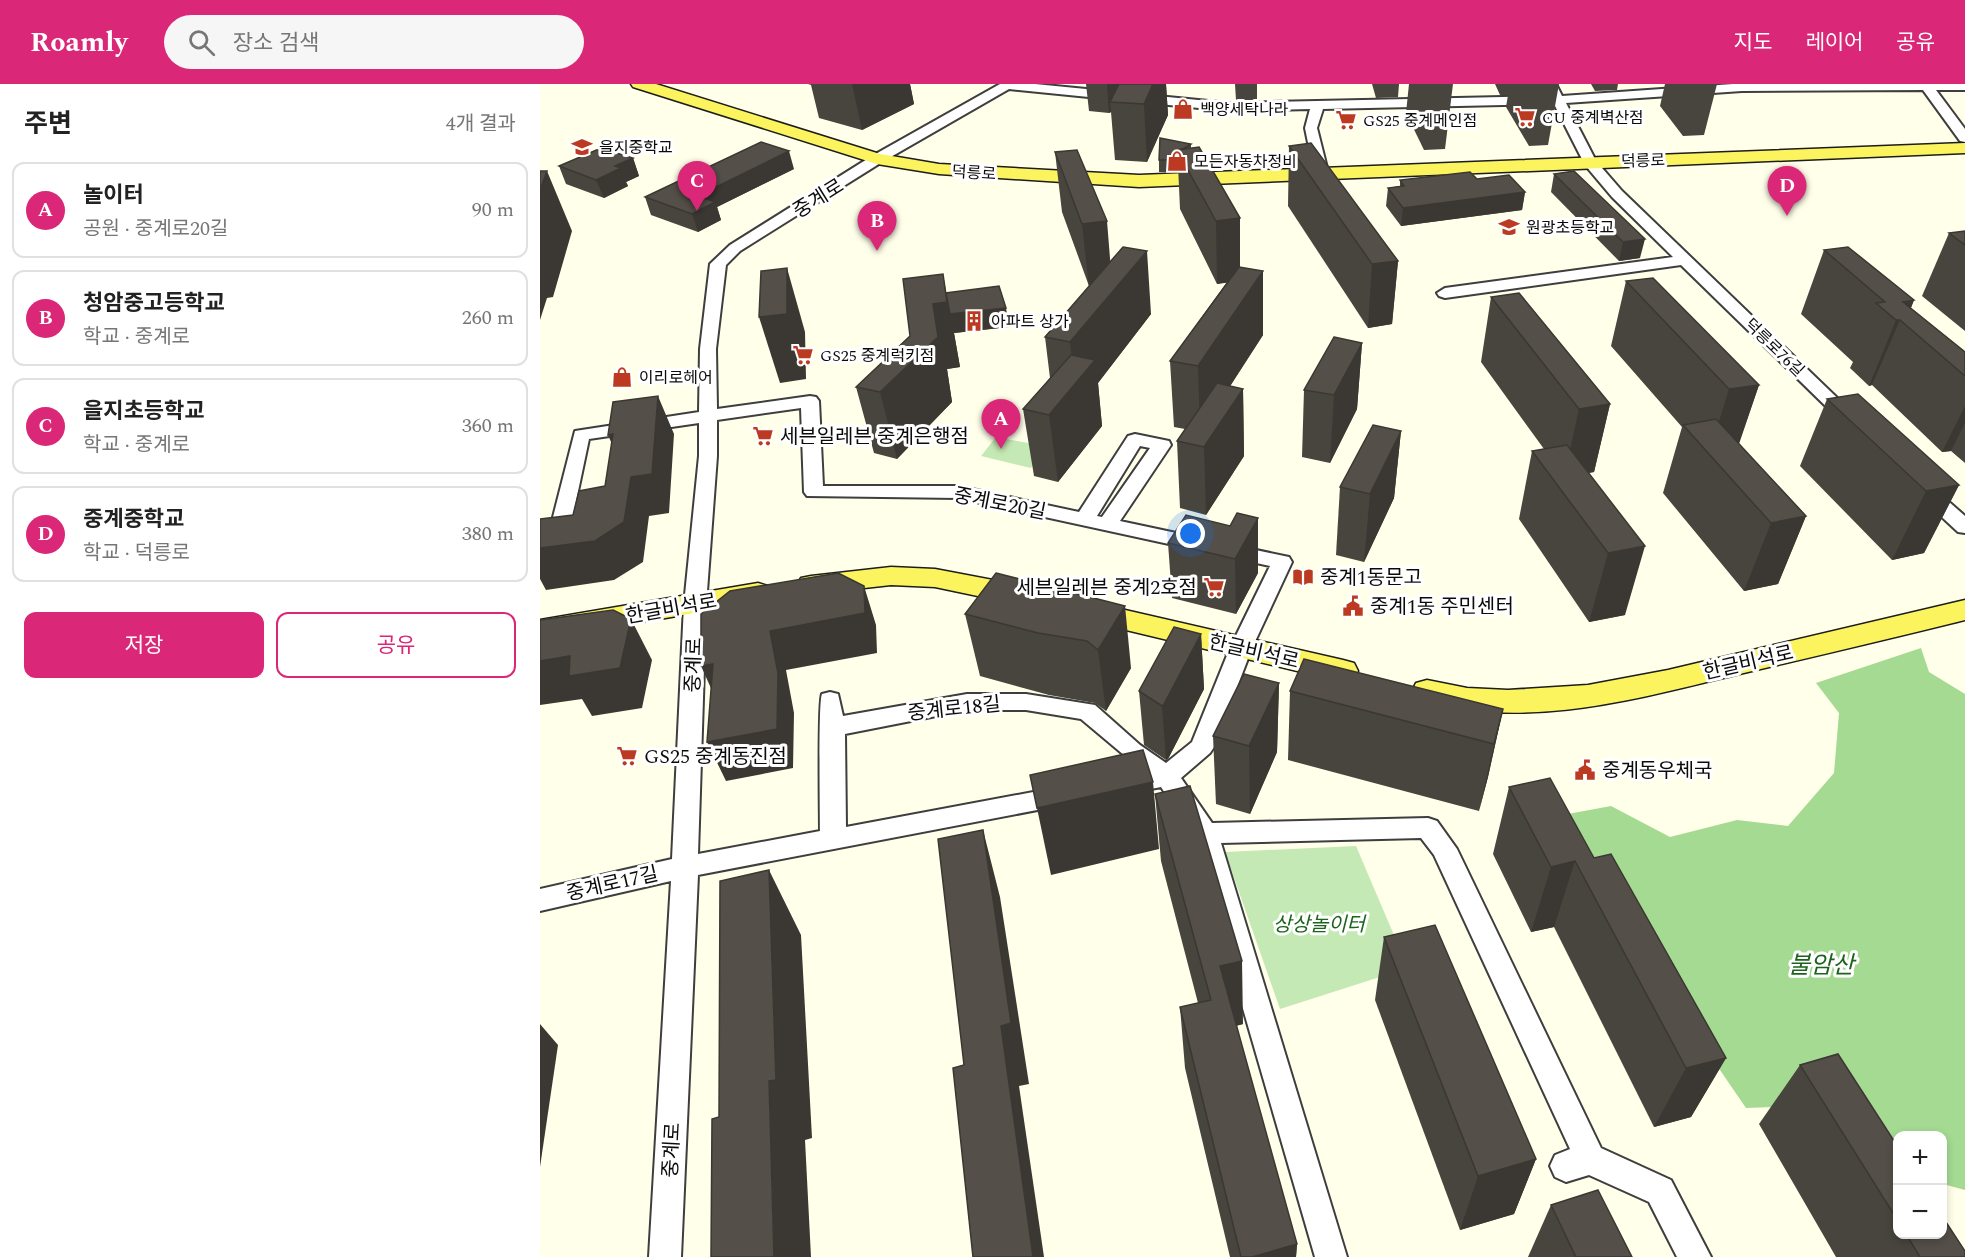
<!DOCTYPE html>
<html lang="ko">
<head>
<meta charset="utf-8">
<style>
	body { margin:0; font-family:Spectral,"Noto Sans KR",serif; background:#f6f6f6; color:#222 }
	.controls { position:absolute; right:18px; bottom:18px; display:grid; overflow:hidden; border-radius:12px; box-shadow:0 3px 9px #0003 }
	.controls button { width:54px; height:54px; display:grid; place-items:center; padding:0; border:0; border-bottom:2px solid #e0e0e0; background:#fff; color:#222; font:30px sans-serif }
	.you { position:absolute; left:651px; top:450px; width:21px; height:21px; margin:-15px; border:4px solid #fff; border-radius:50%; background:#1a73e8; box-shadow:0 0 0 9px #1a73e833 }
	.badge { display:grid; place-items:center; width:39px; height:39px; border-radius:50%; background:#db2777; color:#fff; font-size:20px; font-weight:700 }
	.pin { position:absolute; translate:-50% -50px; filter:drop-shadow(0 2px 3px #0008) }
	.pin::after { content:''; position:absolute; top:32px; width:21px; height:18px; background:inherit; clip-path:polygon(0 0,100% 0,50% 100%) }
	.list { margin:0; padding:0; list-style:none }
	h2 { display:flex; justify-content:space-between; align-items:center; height:78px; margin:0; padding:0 24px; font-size:26px }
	h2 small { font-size:20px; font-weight:400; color:#767676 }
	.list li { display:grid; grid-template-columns:39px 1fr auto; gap:18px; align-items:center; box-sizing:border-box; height:96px; margin:0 12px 12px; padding:0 12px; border:2px solid #e0e0e0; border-radius:12px }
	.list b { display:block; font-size:22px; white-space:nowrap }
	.list p { margin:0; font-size:20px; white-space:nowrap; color:#767676 }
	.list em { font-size:20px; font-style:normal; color:#767676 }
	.actions { display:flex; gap:12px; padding:18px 24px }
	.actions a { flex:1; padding:14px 0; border:2px solid #db2777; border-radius:12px; text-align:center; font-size:21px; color:#db2777 }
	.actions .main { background:#db2777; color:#fff }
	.icon { flex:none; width:33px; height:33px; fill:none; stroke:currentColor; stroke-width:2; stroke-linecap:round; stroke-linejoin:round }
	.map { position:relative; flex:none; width:1425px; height:1173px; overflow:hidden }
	header { display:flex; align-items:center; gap:36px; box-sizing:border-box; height:84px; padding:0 30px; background:#db2777; color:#fff }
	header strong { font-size:28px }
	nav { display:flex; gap:33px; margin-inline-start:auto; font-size:21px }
	.search { width:420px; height:54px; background:#f6f6f6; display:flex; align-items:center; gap:15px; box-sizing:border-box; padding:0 21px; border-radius:33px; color:#767676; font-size:22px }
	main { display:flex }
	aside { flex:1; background:#fff }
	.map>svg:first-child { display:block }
	.green { fill:#c5e9b4 }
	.forest { fill:#a5da93 }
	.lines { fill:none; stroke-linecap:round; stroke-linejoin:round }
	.minor-casing { stroke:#3e3e3e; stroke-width:4 }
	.major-casing { stroke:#1c1c1c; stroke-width:3 }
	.minor { fill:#fff; fill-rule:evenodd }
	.major { fill:#fbf45e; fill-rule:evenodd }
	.wall { fill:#48443e }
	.shaded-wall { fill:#3b3732 }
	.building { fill:#544f48; stroke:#3b3732; stroke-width:1.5 }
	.labels { text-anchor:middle; stroke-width:6; stroke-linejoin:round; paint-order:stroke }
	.far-poi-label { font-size:16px; fill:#0b0b0b; stroke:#fff; text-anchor:start }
	.far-street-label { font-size:16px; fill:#0b0b0b; stroke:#fff }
	.street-label { font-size:20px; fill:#0b0b0b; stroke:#fff }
	.poi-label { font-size:20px; fill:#0b0b0b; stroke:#fff; text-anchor:start }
	.park-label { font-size:20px; font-style:italic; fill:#1c631c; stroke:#fff }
	.near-park-label { font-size:24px; font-style:italic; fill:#1c631c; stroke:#fff }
</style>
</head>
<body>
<header>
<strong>Roamly</strong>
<div class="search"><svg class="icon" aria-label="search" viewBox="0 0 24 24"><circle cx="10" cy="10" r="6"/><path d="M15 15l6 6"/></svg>장소 검색</div>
<nav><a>지도</a><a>레이어</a><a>공유</a></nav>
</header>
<main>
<aside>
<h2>주변<small>4개 결과</small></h2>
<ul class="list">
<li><span class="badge">A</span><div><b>놀이터</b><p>공원 · 중계로20길</p></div><em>90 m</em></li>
<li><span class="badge">B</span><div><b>청암중고등학교</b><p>학교 · 중계로</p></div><em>260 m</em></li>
<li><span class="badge">C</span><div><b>을지초등학교</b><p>학교 · 중계로</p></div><em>360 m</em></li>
<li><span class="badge">D</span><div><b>중계중학교</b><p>학교 · 덕릉로</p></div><em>380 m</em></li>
</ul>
<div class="actions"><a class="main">저장</a><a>공유</a></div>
</aside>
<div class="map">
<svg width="1425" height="1173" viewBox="0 0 1425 1173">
	<rect width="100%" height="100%" fill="#ffffea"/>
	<!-- green -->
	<g class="green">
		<polygon points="456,353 504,362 491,384 441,372"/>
		<polygon points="816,762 868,884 740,925 685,768"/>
	</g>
	<!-- forest -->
	<polygon class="forest" points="1381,564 1389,588 1425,610 1425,1106 1403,1100 1402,1052 1358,1052 1357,1090 1258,1022 1206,1024 1043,786 1017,732 1071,722 1130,753 1197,736 1248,742 1294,689 1299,629 1276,599"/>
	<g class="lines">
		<!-- minor casing -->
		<g class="minor-casing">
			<g id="minor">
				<path d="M 460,0 L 495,0 L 689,19 L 1010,12 L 1004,0 L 1016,0 L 1022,12 L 1193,0 L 1425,0 L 1425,6 L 1396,6 L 1425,45 L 1425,58 L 1420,57 L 1383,6 L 1202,7 L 1026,19 L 1056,77 L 1082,107 L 1316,332 L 1319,336 L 1310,341 L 1304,340 L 1141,181 L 905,214 L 899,212 L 897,209 L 905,204 L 1133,173 L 1072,113 L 1045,81 L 1014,20 L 783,25 L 777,44 L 788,88 L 781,92 L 774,88 L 765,44 L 770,25 L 689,27 L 469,5 L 342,78 L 200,167 L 186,181 L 176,265 L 177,325 L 270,312 L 276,313 L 279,317 L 283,402 L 418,402 L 539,428 L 588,352 L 595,350 L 629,357 L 631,361 L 580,437 L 749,473 L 752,478 L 712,564 L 674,663 L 670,669 L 641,694 L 672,739 L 888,734 L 897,737 L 917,765 L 1061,1064 L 1131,1096 L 1171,1173 L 1137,1173 L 1109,1118 L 1049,1091 L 1026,1098 L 1015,1093 L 1010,1082 L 1015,1071 L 1030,1065 L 894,771 L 881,754 L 681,759 L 807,1173 L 775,1173 L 653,752 L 621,703 L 581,711 L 572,708 L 569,701 L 572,694 L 603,687 L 541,635 L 486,626 L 427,626 L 305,650 L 306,743 L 525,702 L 534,705 L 537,712 L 534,719 L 158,791 L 141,1173 L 109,1173 L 131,797 L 0,827 L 0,805 L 132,775 L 144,521 L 159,372 L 159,339 L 49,355 L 29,450 L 26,455 L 0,459 L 0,447 L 10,445 L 35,347 L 159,328 L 160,265 L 170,180 L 190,161 L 332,72 ZM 261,324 L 264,408 L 267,412 L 418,414 L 730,482 L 690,564 L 652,658 L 626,679 L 600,661 L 555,621 L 486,610 L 427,610 L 303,632 L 298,610 L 290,608 L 282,610 C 278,617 280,728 280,747 L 158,770 L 166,521 L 177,372 L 177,336 ZM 600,362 L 610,364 L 562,433 L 557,432 Z"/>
				<polygon points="1384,400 1391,402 1425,432 1425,449 1418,448 1377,410 1374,406 1377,402"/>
			</g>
		</g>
		<!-- major casing -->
		<g class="major-casing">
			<g id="major">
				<polygon points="91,0 116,0 340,70 399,80 599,91 1425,59 1425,69 599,103 399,90 337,80 93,3"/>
				<polygon points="351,483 395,485 485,502 495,505 499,512 495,519 485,522 395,503 351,501 271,510 261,508 257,501 261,494 271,492"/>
				<polygon points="218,499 228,502 232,509 228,516 0,556 0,536"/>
				<path d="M 1425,516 L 1425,536 C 1353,554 1280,571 1208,588 C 1100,614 986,648 876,615 L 872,607 L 876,599 L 887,596 L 927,604 L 968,606 L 1048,601 L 1128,586 Z"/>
				<polygon points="546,517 803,576 814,579 818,587 814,595 803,598 536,534 532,527 536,520"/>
			</g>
		</g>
		<!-- minor -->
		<use href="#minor" class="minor"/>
		<!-- major -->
		<use href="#major" class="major"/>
	</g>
	<!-- wall -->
	<g class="wall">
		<polygon points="268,0 370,0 374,20 322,46 279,34 271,1"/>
		<polygon points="546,0 626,0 628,31 607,78 575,76 571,28 569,29 549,27"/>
		<polygon points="695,0 717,0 717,16 696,16"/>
		<polygon points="832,0 859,0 858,13 836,14"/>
		<polygon points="869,0 913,0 905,65 884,66 866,29"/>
		<polygon points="955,0 1019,0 1008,61 989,62 966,23 968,11 960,11"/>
		<polygon points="1051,0 1078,0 1077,6 1055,7"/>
		<polygon points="1125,0 1177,0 1164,51 1143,52 1120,22"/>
		<polygon points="651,60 651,64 700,134 700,183 723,251 690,302 703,305 704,372 666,431 640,424 637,357 645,345 634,343 630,277 687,198 677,200 640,125 638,81 629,88 619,88 619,76"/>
		<polygon points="749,62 858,177 852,240 828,244 748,122"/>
		<polygon points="515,68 570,177 611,230 558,299 562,342 518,398 494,392 483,325 510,294 505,253 549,202 522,128"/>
		<polygon points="93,74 99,92 86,98 88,102 64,114 26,100 19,82"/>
		<polygon points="254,85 177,123 181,136 158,148 111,131 105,113"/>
		<polygon points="1014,90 1100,174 1079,177 1011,108"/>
		<polygon points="937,95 985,108 982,126 861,142 846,122 848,104 860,102 860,96"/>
		<polygon points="1425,147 1425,247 1382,212 1409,149"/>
		<polygon points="1284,166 1374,216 1371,224 1425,268 1425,379 1411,367 1402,368 1332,301 1329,302 1310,284 1313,278 1261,230"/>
		<polygon points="1086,197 1219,301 1199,360 1266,432 1238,500 1204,507 1123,409 1142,343 1071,262"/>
		<polygon points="406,209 469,243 414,249 420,283 407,285 412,318 357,375 334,369 316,303 370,252"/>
		<polygon points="951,213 1070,320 1054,388 1048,389 1085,531 1049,538 979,435 992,367 1004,365 941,278"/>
		<polygon points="822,259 817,325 790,379 762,373 764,306"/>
		<polygon points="1287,315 1419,401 1384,469 1352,476 1260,382"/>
		<polygon points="861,347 854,414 824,478 796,471 800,403"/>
		<polygon points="718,434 718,489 696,530 632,514 628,459"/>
		<polygon points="456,489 591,584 566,627 555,619 509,611 440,592 425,530"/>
		<polygon points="661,550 664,605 628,675 626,676 604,661 599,607"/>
		<polygon points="739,599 737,668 710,730 676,720 673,652"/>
		<polygon points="750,607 963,625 948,693 939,727 748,676"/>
		<polygon points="969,703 1054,774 1186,974 1151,1033 1114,1043 1014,843 991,848 953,770"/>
		<polygon points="615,710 703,940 696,942 757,1160 756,1173 690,1173 645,984 640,923 658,919 621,777"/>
		<polygon points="844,853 996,1075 974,1130 920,1146 835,916"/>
		<polygon points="1260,981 1358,1063 1358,1150 1402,1150 1425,1173 1296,1173 1219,1040"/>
		<polygon points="1011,1121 1092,1173 988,1173"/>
	</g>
	<!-- shaded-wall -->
	<g class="shaded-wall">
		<polygon points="312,0 370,0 374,20 322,46"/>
		<polygon points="567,0 578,0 580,18 570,18 571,28 569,29"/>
		<polygon points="613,0 626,0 628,31 607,78 604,20"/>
		<polygon points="249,67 254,85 177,123 181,136 158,148 152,130 158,112"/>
		<polygon points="637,69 638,81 629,88 628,76"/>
		<polygon points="93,74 99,92 86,98 88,102 64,114 56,96 75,82"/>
		<polygon points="7,87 32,147 13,213 7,214 0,236 0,106"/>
		<polygon points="985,108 982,126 861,142 863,124"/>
		<polygon points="700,134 700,197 677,200 676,137"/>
		<polygon points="567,137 572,199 549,203 542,140"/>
		<polygon points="1105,155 1100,174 1079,177 1083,158"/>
		<polygon points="607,167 611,230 558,299 562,342 518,398 509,331 535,300 530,258"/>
		<polygon points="858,177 852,240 828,244 832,180"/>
		<polygon points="247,184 265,248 266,295 240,299 219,233"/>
		<polygon points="723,187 723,251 660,349 658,282"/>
		<polygon points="403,190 410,230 466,224 469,243 414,249 420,283 407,285 412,318 357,375 340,308 393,220"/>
		<polygon points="1374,216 1364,240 1360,236 1332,301 1329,302 1356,236 1363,218"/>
		<polygon points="822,259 817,325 790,379 794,311"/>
		<polygon points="1219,301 1196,367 1169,370 1189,305"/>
		<polygon points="703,305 704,372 666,431 664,363"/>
		<polygon points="118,312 134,350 129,429 109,432 103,478 74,496 6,506 0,495 0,464 91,393"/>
		<polygon points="1070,320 1054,388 1024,393 1039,325"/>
		<polygon points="1425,322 1425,339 1411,367 1402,368"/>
		<polygon points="861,347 854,414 824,478 830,410"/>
		<polygon points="73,350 85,390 68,351"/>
		<polygon points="1419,401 1384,469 1352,476 1386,407"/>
		<polygon points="1266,432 1238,500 1204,507 1231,439"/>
		<polygon points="718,434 718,489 696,530 695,475"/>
		<polygon points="1105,462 1085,531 1049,538 1068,469"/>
		<polygon points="324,502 336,541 337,569 246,586 254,629 253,684 186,697 167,658 230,547"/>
		<polygon points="585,522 591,584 566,627 558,566"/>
		<polygon points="91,535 112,576 102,624 52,632 42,615 0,621 0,577"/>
		<polygon points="661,550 664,605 628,675 626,676 622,622"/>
		<polygon points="173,580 179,622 161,582"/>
		<polygon points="739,599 737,668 710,730 709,662"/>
		<polygon points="963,625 948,693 939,727 954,660"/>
		<polygon points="613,698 619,765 511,791 497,724"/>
		<polygon points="443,746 460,813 489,1000 479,1002 504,1173 493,1173 461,942"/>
		<polygon points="1035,777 1014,843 991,848 1011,783"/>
		<polygon points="229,786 261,851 272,1054 265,1056 271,1173 234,1173 229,997"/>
		<polygon points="702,877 703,940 682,945 680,882"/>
		<polygon points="0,940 18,961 0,1083"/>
		<polygon points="1186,974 1151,1033 1114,1043 1146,984"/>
		<polygon points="996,1075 974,1130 920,1146 938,1092"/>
		<polygon points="757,1160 756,1173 712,1173"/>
	</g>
	<!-- building -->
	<g class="building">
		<polygon points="579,0 613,0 604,20 570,18"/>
		<polygon points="620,54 651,60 643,65 637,66 637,69 628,76 619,76"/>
		<polygon points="221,58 249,67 158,112 175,118 152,130 105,113"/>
		<polygon points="771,59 858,177 832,180 749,62"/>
		<polygon points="659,63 700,134 676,137 637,66"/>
		<polygon points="61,64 93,74 75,82 81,84 56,96 19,82"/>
		<polygon points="537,66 567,137 542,140 515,68"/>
		<polygon points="0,87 7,87 0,106"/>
		<polygon points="1034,87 1105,155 1083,158 1014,90"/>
		<polygon points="930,88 937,95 969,91 985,108 863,124 848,104 864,102 860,96"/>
		<polygon points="1425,147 1425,161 1409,149"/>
		<polygon points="583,163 607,167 530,258 505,253"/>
		<polygon points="1308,163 1374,216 1363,218 1425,268 1425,292 1360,236 1356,236 1336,219 1345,218 1284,166"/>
		<polygon points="699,183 723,187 658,282 630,277"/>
		<polygon points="247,184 247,230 219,233 221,187"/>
		<polygon points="403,190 407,218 393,220 398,253 340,308 316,303 370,252 363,195"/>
		<polygon points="1113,194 1219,301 1189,305 1086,197"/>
		<polygon points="459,202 466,224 410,230 406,209"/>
		<polygon points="979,209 1070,320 1039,325 951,213"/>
		<polygon points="794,253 822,259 794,311 764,306"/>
		<polygon points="531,271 555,276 509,331 483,325"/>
		<polygon points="677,299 703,305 664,363 637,357"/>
		<polygon points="1318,310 1419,401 1386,407 1287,315"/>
		<polygon points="118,312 112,390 91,393 84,438 55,457 0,464 0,435 33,431 39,407 65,402 73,350 68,351 73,318"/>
		<polygon points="1176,335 1266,432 1231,439 1143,341"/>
		<polygon points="833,341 861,347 830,410 800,403"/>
		<polygon points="1027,361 1105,462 1068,469 992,367"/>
		<polygon points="697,429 718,434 695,475 628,459 646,431 690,442"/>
		<polygon points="298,489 324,502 325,529 230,547 238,589 237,645 167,658 173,580 161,582 161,530 190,507"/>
		<polygon points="456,489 585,522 558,566 547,557 498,549 425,530"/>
		<polygon points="73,526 91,535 80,584 29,592 30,572 0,577 0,536"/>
		<polygon points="634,543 661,550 624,620 622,622 599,607"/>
		<polygon points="764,575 963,625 954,660 750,607"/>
		<polygon points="704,590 739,599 709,662 673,652"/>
		<polygon points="603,666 613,698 497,724 490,691"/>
		<polygon points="1010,694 1054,774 1071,770 1186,974 1146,984 1035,777 1011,783 969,703"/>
		<polygon points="650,702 702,877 680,882 757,1160 712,1173 701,1173 640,923 671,916 615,710"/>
		<polygon points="443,746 471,939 461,942 493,1173 433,1173 413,984 424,981 398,755"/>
		<polygon points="229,786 236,996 229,997 234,1173 171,1173 172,1035 179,1033 180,797"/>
		<polygon points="895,841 996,1075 938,1092 844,853"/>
		<polygon points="1298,970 1358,1063 1358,1137 1260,981"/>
		<polygon points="1058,1106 1092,1173 1036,1173 1011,1121"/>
		<polygon points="1402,1132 1425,1167 1425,1173 1380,1173 1366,1150 1402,1150"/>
	</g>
	<!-- icons -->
	<defs>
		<g id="shop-bare" transform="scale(1.62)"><path d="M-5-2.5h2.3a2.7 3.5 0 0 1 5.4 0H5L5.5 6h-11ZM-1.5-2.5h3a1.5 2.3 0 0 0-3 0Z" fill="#bd3a22" stroke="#fff" stroke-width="2.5" paint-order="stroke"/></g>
		<g id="supermarket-bare" transform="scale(1.62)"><path d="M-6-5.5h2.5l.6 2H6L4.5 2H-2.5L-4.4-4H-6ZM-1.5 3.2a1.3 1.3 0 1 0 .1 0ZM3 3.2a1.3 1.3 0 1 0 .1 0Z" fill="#bd3a22" stroke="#fff" stroke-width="2.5" paint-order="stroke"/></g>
		<g id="school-bare" transform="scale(1.62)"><path d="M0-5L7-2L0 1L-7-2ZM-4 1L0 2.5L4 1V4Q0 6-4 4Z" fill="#bd3a22" stroke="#fff" stroke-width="2.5" paint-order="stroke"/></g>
		<g id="building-bare" transform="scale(1.62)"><path d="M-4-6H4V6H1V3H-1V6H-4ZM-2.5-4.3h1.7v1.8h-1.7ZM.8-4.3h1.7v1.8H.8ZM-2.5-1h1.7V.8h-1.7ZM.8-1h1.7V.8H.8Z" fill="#bd3a22" stroke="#fff" stroke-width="2.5" paint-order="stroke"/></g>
		<g id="library-bare" transform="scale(1.62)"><path d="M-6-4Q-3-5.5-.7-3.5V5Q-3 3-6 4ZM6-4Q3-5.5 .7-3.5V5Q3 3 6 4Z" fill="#bd3a22" stroke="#fff" stroke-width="2.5" paint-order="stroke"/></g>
		<g id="civic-bare" transform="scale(1.62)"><path d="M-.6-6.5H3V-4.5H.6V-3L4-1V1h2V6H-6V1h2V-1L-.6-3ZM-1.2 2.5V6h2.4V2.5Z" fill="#bd3a22" stroke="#fff" stroke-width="2.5" paint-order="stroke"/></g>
	</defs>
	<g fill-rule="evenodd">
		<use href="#shop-bare" x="643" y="25"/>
		<use href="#supermarket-bare" x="985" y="33"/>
		<use href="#supermarket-bare" x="806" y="36"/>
		<use href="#school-bare" x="42" y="63"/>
		<use href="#shop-bare" x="637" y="77"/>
		<use href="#school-bare" x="969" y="143"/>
		<use href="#building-bare" x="434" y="237"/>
		<use href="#supermarket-bare" x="263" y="271"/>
		<use href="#shop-bare" x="82" y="293"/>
		<use href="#supermarket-bare" x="223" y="352"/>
		<use href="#library-bare" x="763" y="493"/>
		<use href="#supermarket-bare" x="674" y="503"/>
		<use href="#civic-bare" x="813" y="522"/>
		<use href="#supermarket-bare" x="87" y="672"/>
		<use href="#civic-bare" x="1045" y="686"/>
	</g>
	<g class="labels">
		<!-- far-poi labels -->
		<g class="far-poi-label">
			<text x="660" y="31">백양세탁나라</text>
			<text x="1002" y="39">CU 중계벽산점</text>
			<text x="823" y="42">GS25 중계메인점</text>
			<text x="59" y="69">을지중학교</text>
			<text x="654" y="83">모든자동차정비</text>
			<text x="986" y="149">원광초등학교</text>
			<text x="451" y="243">아파트 상가</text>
			<text x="280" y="277">GS25 중계럭키점</text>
			<text x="99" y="299">이리로헤어</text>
		</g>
		<!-- far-street labels -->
		<g class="far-street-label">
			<text transform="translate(1103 76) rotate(-2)" y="6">덕릉로</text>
			<text transform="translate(434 88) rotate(4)" y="6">덕릉로</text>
			<text transform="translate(1235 263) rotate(44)" y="6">덕릉로76길</text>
		</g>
		<!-- street labels -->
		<g class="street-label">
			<text transform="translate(278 114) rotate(-32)" y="7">중계로</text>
			<text transform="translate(460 419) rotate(11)" y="7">중계로20길</text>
			<text transform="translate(131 524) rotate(-10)" y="7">한글비석로</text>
			<text transform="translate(714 567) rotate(13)" y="7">한글비석로</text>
			<text transform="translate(1208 578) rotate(-13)" y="7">한글비석로</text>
			<text transform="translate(153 581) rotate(-88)" y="7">중계로</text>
			<text transform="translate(414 624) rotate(-6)" y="7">중계로18길</text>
			<text transform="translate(72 799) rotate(-13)" y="7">중계로17길</text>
			<text transform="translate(131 1066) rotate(-87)" y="7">중계로</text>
		</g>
		<!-- poi labels -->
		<g class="poi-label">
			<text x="240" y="359">세븐일레븐 중계은행점</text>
			<text x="780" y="500">중계1동문고</text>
			<text x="657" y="510" text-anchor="end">세븐일레븐 중계2호점</text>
			<text x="830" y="529">중계1동 주민센터</text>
			<text x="104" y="679">GS25 중계동진점</text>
			<text x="1062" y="693">중계동우체국</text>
		</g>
		<!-- park labels -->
		<g class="park-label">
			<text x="779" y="847">상상놀이터</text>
		</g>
		<!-- near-park labels -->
		<g class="near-park-label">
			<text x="1281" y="889">불암산</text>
		</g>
	</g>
</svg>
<div class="controls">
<button>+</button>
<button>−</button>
</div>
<div class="you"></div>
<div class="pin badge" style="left:461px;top:365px">A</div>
<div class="pin badge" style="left:337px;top:167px">B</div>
<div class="pin badge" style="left:157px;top:127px">C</div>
<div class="pin badge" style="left:1247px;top:132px">D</div>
</div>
</main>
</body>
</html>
